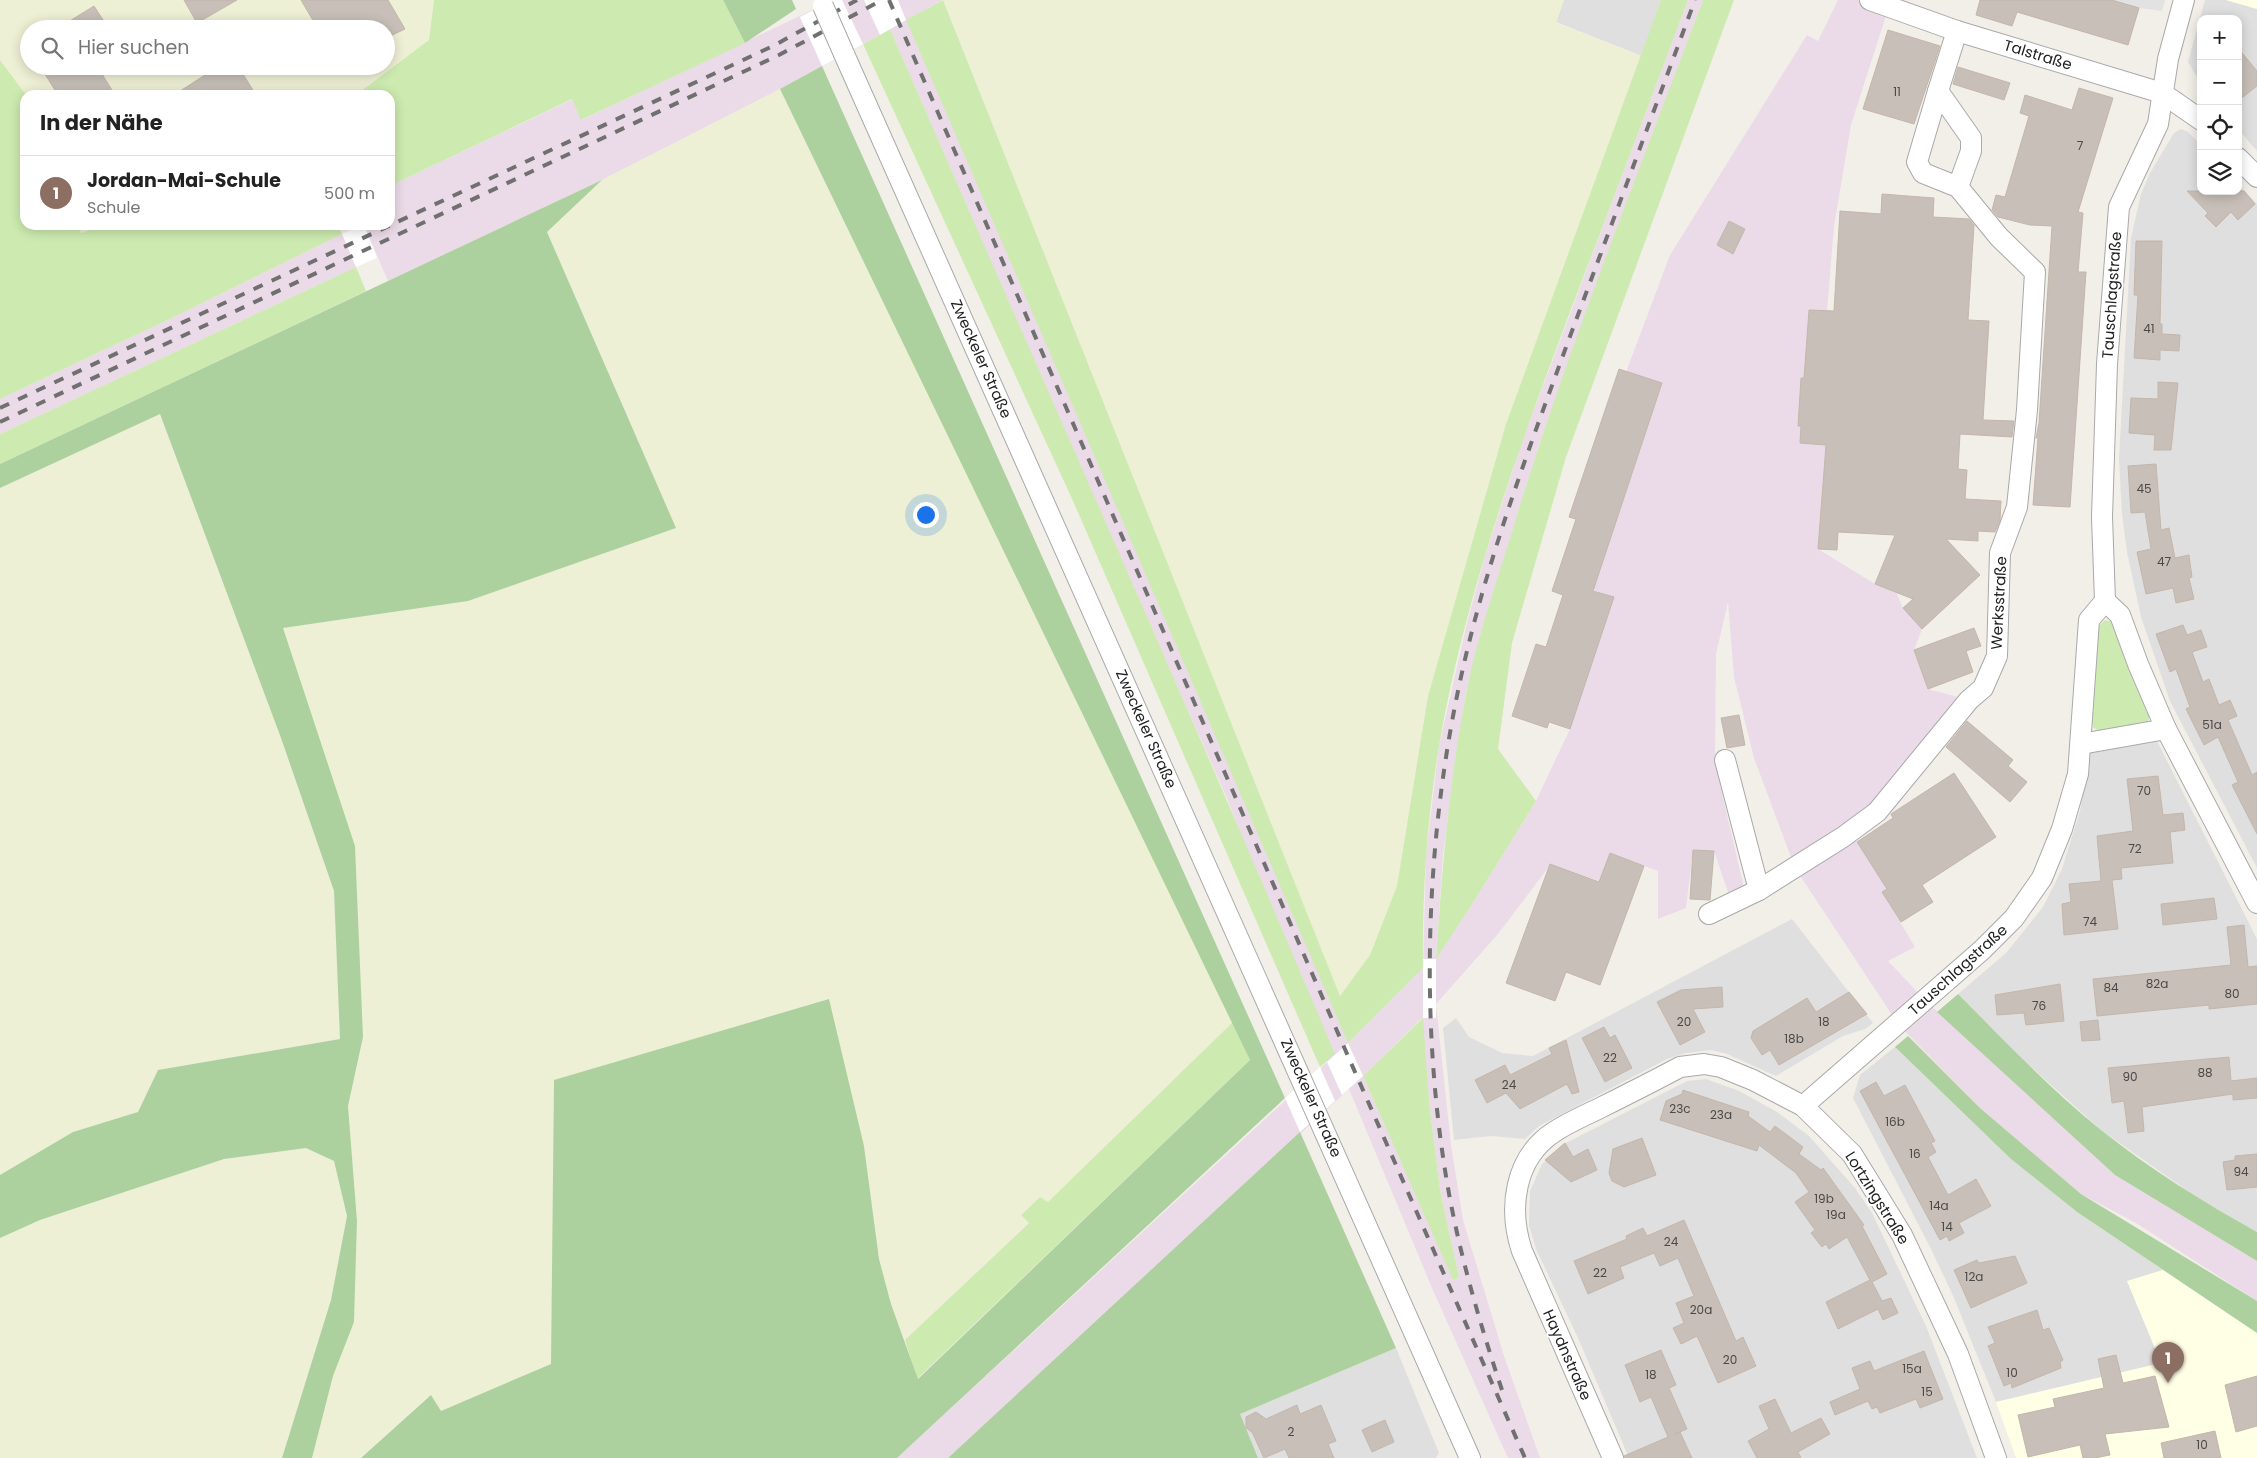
<!DOCTYPE html>
<html lang="de">
<head>
<meta charset="utf-8">
<style>
	body { margin:0; font-family:Poppins,sans-serif; background:#f2f2f2; color:#222 }
	.controls { position:absolute; right:15px; top:15px; display:grid; overflow:hidden; border-radius:10px; box-shadow:0 2px 12px #0003 }
	.controls button { width:45px; height:45px; display:grid; place-items:center; padding:0; border:0; border-bottom:1px solid #e0e0e0; background:#fff; color:#222; font:25px sans-serif }
	.you { position:absolute; left:925px; top:514px; width:18px; height:18px; margin:-12px; border:4px solid #fff; border-radius:50%; background:#1a73e8; box-shadow:0 0 0 8px #1a73e833 }
	.badge { display:grid; place-items:center; width:32px; height:32px; border-radius:50%; background:#d40000; color:#fff; font-size:16px; font-weight:700 }
	.pin { position:absolute; translate:-50% -41px; filter:drop-shadow(0 1px 2px #0008) }
	.pin::after { content:''; position:absolute; top:26px; width:18px; height:15px; background:inherit; clip-path:polygon(0 0,100% 0,50% 100%) }
	.list { margin:0; padding:0; list-style:none }
	h2 { display:flex; justify-content:space-between; align-items:center; height:65px; margin:0; padding:0 20px; font-size:21px }
	h2 small { font-size:16px; font-weight:400; color:#767676 }
	.list li { display:grid; grid-template-columns:32px 1fr auto; gap:15px; align-items:center; box-sizing:border-box; height:75px; padding:0 20px; border-top:1px solid #e0e0e0 }
	.list b { display:block; font-size:19px; white-space:nowrap }
	.list p { margin:0; font-size:16px; white-space:nowrap; color:#767676 }
	.list em { font-size:16px; font-style:normal; color:#767676 }
	.icon { flex:none; width:28px; height:28px; fill:none; stroke:currentColor; stroke-width:2; stroke-linecap:round; stroke-linejoin:round }
	.map { position:relative; flex:none; width:2257px; height:1458px; overflow:hidden }
	.search { position:absolute; background:#fff; box-shadow:0 2px 12px #0003; left:20px; top:20px; width:375px; height:55px; display:flex; align-items:center; gap:12px; box-sizing:border-box; padding:0 18px; border-radius:28px; color:#767676; font-size:19px }
	.panel { position:absolute; background:#fff; box-shadow:0 2px 12px #0003; left:20px; top:90px; width:375px; height:140px; border-radius:15px }
	.map>svg:first-child { display:block }
	.residential { fill:#e0dfdf }
	.industrial { fill:#ebdbe8; fill-rule:evenodd }
	.education { fill:#ffffe5 }
	.farmland { fill:#eef0d5; fill-rule:evenodd }
	.grass { fill:#cdebb0 }
	.forest { fill:#add19e }
	.parking { fill:#e2e2e2 }
	.pier { fill:#fff }
	.building { fill:#c7bfb8; stroke:#c4b6ab }
	.lines { fill:none; stroke-linecap:round; stroke-linejoin:round }
	.minor-casing { stroke:#a9a9a9; stroke-width:22 }
	.minor { stroke:#fff; stroke-width:20 }
	.rail { stroke:#707070; stroke-width:4; stroke-dasharray:10 10; stroke-linecap:butt }
	.minor-bridge-casing { stroke:#a9a9a9; stroke-width:22; stroke-linecap:butt }
	.minor-bridge { stroke:#fff; stroke-width:20 }
	.labels { text-anchor:middle; stroke-width:4; stroke-linejoin:round; paint-order:stroke }
	.number-label { font-size:12px; fill:#4b4948 }
	.street-label { font-size:15px; fill:#222; stroke:#fff }
</style>
</head>
<body>
<div class="map">
<svg width="2257" height="1458" viewBox="0 0 2257 1458">
	<rect width="100%" height="100%" fill="#f2efe9"/>
	<!-- residential -->
	<g class="residential">
		<polygon points="1564,0 1661,0 1642,56 1556,22"/>
		<polygon points="2205,0 2226,0 2257,9 2257,151 2238,129 2238,19 2201,19 2201,84 2188,62"/>
		<polygon points="2181,129 2188,132 2201,145 2201,191 2238,191 2238,184 2257,204 2257,868 2170,701 2141,617 2127,552 2122,514 2119,459 2131,238 2141,194 2150,173 2174,133"/>
		<polygon points="2157,741 2257,939 2257,1232 2202,1201 2101,1130 2019,1056 1958,994 2006,953 2043,907 2062,869 2080,811 2090,749"/>
		<polygon points="1792,919 1873,1023 1865,1029 1843,1036 1776,1076 1727,1054 1711,1050 1686,1053 1667,1059 1539,1126 1525,1139 1491,1136 1454,1140 1443,1028 1456,1018 1469,1037 1502,1053 1533,1056"/>
		<polygon points="1895,1047 2011,1159 2077,1212 2163,1270 2128,1281 2162,1363 1996,1402 1954,1298 1931,1249 1853,1098 1860,1075"/>
		<polygon points="1706,1079 1739,1091 1777,1112 1809,1136 1855,1188 1872,1213 1926,1326 1977,1458 1629,1458 1578,1338 1536,1249 1529,1225 1530,1191 1542,1164 1564,1144 1687,1081"/>
		<polygon points="1396,1348 1439,1453 1436,1458 1258,1458 1239,1414"/>
	</g>
	<!-- industrial -->
	<g class="industrial">
		<path d="M 833,0 L 942,0 L 907,20 L 1349,1042 L 1423,968 L 1426,855 L 1439,746 L 1467,623 L 1485,556 L 1522,442 L 1688,0 L 1703,0 L 1539,445 L 1483,626 L 1466,692 L 1457,749 L 1443,855 L 1436,958 L 1471,906 L 1536,801 L 1570,729 L 1613,597 L 1593,590 L 1662,384 L 1626,372 L 1670,255 L 1807,35 L 1818,41 L 1838,0 L 1891,0 L 1851,125 L 1834,226 L 1827,311 L 1809,310 L 1804,378 L 1801,378 L 1798,425 L 1826,444 L 1818,549 L 1875,584 L 1896,592 L 1903,608 L 1922,629 L 1914,650 L 1928,689 L 1969,700 L 1850,832 L 1887,889 L 1882,892 L 1915,947 L 1888,961 L 1925,1000 L 2115,1175 L 2257,1261 L 2257,1301 L 2136,1223 L 2081,1194 L 1980,1108 L 1898,1024 L 1795,868 L 1754,758 L 1734,677 L 1728,602 L 1716,654 L 1715,752 L 1721,789 L 1744,888 L 1729,895 L 1714,851 L 1693,850 L 1686,908 L 1658,919 L 1658,871 L 1610,853 L 1599,881 L 1551,864 L 1498,934 L 1436,1004 L 1451,1145 L 1463,1220 L 1504,1356 L 1540,1458 L 1508,1458 L 1432,1288 L 1349,1089 L 948,1458 L 897,1458 L 1327,1062 L 1227,798 L 1092,495 L 890,29 L 780,89 L 602,180 L 388,281 L 364,225 L 390,225 L 390,186 L 573,99 L 582,120 ZM 1422,1018 L 1429,1101 L 1440,1190 L 1459,1277 L 1453,1279 L 1363,1076 Z"/>
		<polygon points="342,234 356,267 0,434 0,399 174,317"/>
	</g>
	<!-- education -->
	<g class="education">
		<polygon points="2226,0 2257,0 2257,9"/>
		<polygon points="2163,1270 2257,1333 2257,1458 2016,1458 1996,1402 2161,1363 2127,1281"/>
	</g>
	<!-- farmland -->
	<g class="farmland">
		<path d="M 0,0 L 434,0 L 429,40 L 356,95 L 26,95 L 0,60 ZM 29,29 L 386,29 L 386,66 L 29,66 Z"/>
		<polygon points="943,0 1564,0 1556,23 1642,56 1506,424 1428,696 1397,886 1370,955 1340,996"/>
		<polygon points="780,89 1233,1022 1048,1203 1040,1197 1021,1214 1029,1222 905,1340 891,1304 879,1259 864,1146 555,1080 551,1364 441,1411 430,1395 361,1458 312,1458 333,1376 354,1322 357,1221 348,1106 363,1037 283,628 468,601 676,528 547,232 602,180"/>
		<polygon points="79,225 103,225 81,233"/>
		<polygon points="160,414 281,738 334,891 340,1039 158,1070 138,1112 73,1132 0,1175 0,488"/>
		<polygon points="306,1148 334,1161 347,1216 331,1300 282,1458 0,1458 0,1238 40,1220 224,1159"/>
	</g>
	<!-- grass -->
	<g class="grass">
		<polygon points="434,0 723,0 745,43 581,120 572,99 390,186 390,95 356,95 429,40"/>
		<path d="M 943,0 L 1340,996 L 1370,955 L 1397,886 L 1428,696 L 1506,424 L 1661,0 L 1688,0 C 1650,101 1612,203 1573,304 C 1519,448 1465,594 1439,746 C 1427,819 1422,895 1423,968 L 1348,1043 L 906,20 Z"/>
		<path d="M 1703,0 L 1734,0 L 1566,457 L 1512,643 L 1498,749 L 1536,801 L 1471,906 L 1436,959 C 1442,870 1449,782 1466,694 C 1477,637 1497,581 1514,525 C 1568,347 1638,174 1703,0 Z"/>
		<path d="M 890,29 C 1038,371 1191,711 1335,1054 L 1320,1067 L 1073,501 L 863,44 Z"/>
		<polygon points="0,60 26,95 25,225 79,225 81,233 103,225 338,225 342,234 174,317 0,399"/>
		<polygon points="356,267 366,291 0,464 0,434"/>
		<polygon points="2105,620 2113,622 2150,717 2147,723 2100,732 2093,727 2092,722 2098,627"/>
		<polygon points="1423,1018 1429,1101 1440,1190 1459,1277 1453,1280 1363,1076"/>
		<polygon points="1233,1022 1250,1060 917,1379 905,1340 1029,1223 1021,1215 1040,1197 1048,1202"/>
	</g>
	<!-- forest -->
	<g class="forest">
		<polygon points="723,0 792,0 796,9 745,43"/>
		<polygon points="822,66 1285,1098 897,1458 361,1458 431,1395 441,1411 551,1364 554,1080 829,999 864,1146 879,1259 891,1304 918,1379 1250,1060 780,89"/>
		<polygon points="602,180 547,232 676,528 468,601 283,628 355,846 363,1037 348,1106 357,1221 354,1322 333,1376 312,1458 282,1458 331,1300 347,1216 334,1161 306,1148 224,1159 40,1220 0,1238 0,1175 73,1132 138,1112 158,1070 340,1039 334,891 281,738 160,414 0,488 0,464"/>
		<path d="M 1958,994 C 2005,1041 2050,1089 2101,1130 C 2150,1169 2203,1202 2257,1232 L 2257,1261 L 2115,1175 L 1937,1012 Z"/>
		<polygon points="1908,1036 1980,1108 2081,1194 2257,1301 2257,1333 2077,1212 2011,1159 1895,1047"/>
		<polygon points="1300,1132 1396,1348 1240,1414 1258,1458 948,1458"/>
	</g>
	<!-- parking -->
	<polygon class="parking" points="2112,0 2165,0 2162,11 2139,8"/>
	<!-- pier -->
	<g class="pier">
		<polygon points="833,0 842,0 863,44 822,66 800,17"/>
		<polygon points="864,0 898,0 906,20 880,35"/>
		<polygon points="361,225 364,225 377,258 356,267 342,234"/>
		<rect x="1423" y="959" width="13" height="59"/>
		<polygon points="1348,1043 1363,1076 1342,1095 1327,1062"/>
		<polygon points="1320,1067 1335,1101 1300,1132 1285,1098"/>
	</g>
	<!-- building -->
	<g class="building">
		<polygon points="184,0 237,0 197,23"/>
		<polygon points="301,0 388,0 405,29 386,38 386,29 318,29"/>
		<polygon points="1980,0 2112,0 2139,8 2128,45 2017,12 2012,26 1976,15"/>
		<polygon points="94,6 109,29 57,29"/>
		<polygon points="1888,30 1940,46 1914,124 1863,109"/>
		<polygon points="2238,48 2257,71 2257,86 2238,101"/>
		<polygon points="40,66 97,66 115,95 58,95"/>
		<polygon points="219,66 238,66 256,95 174,95"/>
		<polygon points="1958,67 2010,83 2004,100 1953,84"/>
		<polygon points="2079,88 2113,98 2078,212 2083,213 2078,272 2086,272 2070,507 2033,505 2038,438 2036,438 2039,423 2052,226 2030,225 1998,217 1992,210 1996,195 2005,197 2029,116 2020,113 2025,95 2072,110"/>
		<polygon points="2187,191 2244,191 2255,204 2238,220 2231,212 2216,227 2205,216 2208,213"/>
		<polygon points="1882,194 1934,198 1933,217 1969,219 1974,225 1968,320 1989,321 1983,420 2014,421 2012,437 1960,434 1958,469 1967,470 1965,499 2001,501 2000,520 1995,532 1978,531 1978,541 1946,539 1980,575 1922,629 1903,608 1913,599 1875,584 1895,535 1838,532 1837,550 1818,549 1826,445 1800,443 1801,426 1798,426 1801,378 1804,378 1809,310 1834,311 1840,211 1881,214"/>
		<polygon points="1729,221 1745,229 1733,254 1717,245"/>
		<polygon points="2136,241 2162,241 2160,324 2162,324 2162,334 2180,335 2179,351 2160,350 2160,360 2134,358 2138,295 2134,295"/>
		<polygon points="1619,369 1662,383 1593,591 1614,597 1570,729 1549,722 1547,728 1512,716 1536,644 1546,647 1563,595 1552,591 1576,519 1569,517"/>
		<polygon points="2158,382 2178,383 2171,450 2154,450 2155,435 2129,433 2131,398 2158,399"/>
		<polygon points="2156,464 2161,530 2169,528 2175,558 2189,555 2190,563 2192,577 2189,578 2194,599 2176,603 2173,588 2146,594 2137,552 2151,549 2145,512 2131,513 2128,466"/>
		<polygon points="2183,625 2187,635 2201,630 2207,647 2192,652 2203,682 2209,679 2219,705 2230,700 2237,716 2228,720 2252,775 2257,772 2257,834 2232,785 2238,782 2218,737 2204,745 2186,709 2190,707 2176,669 2170,672 2156,634"/>
		<polygon points="1974,628 1981,646 1966,651 1973,672 1928,689 1914,650"/>
		<polygon points="1739,715 1745,745 1727,748 1721,718"/>
		<polygon points="1967,721 2013,760 2008,766 2027,782 2010,802 1946,747"/>
		<polygon points="1954,773 1996,837 1922,885 1933,902 1901,922 1882,892 1887,889 1857,842 1893,818 1891,814"/>
		<polygon points="2158,776 2163,815 2183,813 2185,830 2170,832 2173,863 2121,868 2122,879 2112,880 2118,929 2064,935 2062,904 2071,902 2069,884 2101,881 2097,836 2133,831 2127,779"/>
		<polygon points="1693,850 1714,851 1710,900 1690,899"/>
		<polygon points="1610,853 1644,866 1600,985 1566,972 1555,1001 1506,983 1550,864 1599,882"/>
		<polygon points="2214,898 2217,919 2163,925 2161,904"/>
		<polygon points="2244,925 2248,967 2257,966 2257,1004 2209,1009 2209,1005 2097,1016 2093,979 2231,965 2227,927"/>
		<polygon points="2060,984 2064,1021 2026,1025 2024,1013 1997,1015 1995,995"/>
		<polygon points="1722,987 1723,1007 1693,1009 1705,1032 1680,1045 1657,1002 1681,990"/>
		<polygon points="1849,992 1867,1014 1779,1065 1770,1050 1762,1055 1751,1038 1753,1031 1807,998 1816,1012"/>
		<polygon points="2098,1020 2100,1040 2082,1041 2080,1022"/>
		<polygon points="1604,1027 1610,1038 1615,1035 1632,1068 1605,1082 1582,1038"/>
		<polygon points="1566,1040 1579,1092 1572,1094 1567,1084 1520,1109 1506,1093 1487,1103 1475,1080 1505,1065 1510,1075 1552,1054 1549,1048"/>
		<polygon points="2229,1057 2231,1081 2257,1078 2257,1098 2233,1100 2233,1094 2142,1107 2144,1131 2128,1133 2124,1101 2112,1103 2108,1068"/>
		<polygon points="1876,1082 1884,1096 1905,1085 1935,1141 1931,1143 1936,1152 1928,1157 1948,1195 1976,1179 1991,1206 1959,1223 1964,1233 1949,1241 1947,1236 1940,1240 1860,1091"/>
		<polygon points="1683,1090 1749,1112 1748,1116 1770,1132 1775,1126 1803,1147 1799,1154 1821,1170 1823,1168 1864,1225 1862,1226 1887,1274 1872,1282 1882,1301 1891,1298 1898,1313 1883,1320 1878,1309 1838,1329 1826,1302 1870,1280 1847,1237 1829,1249 1826,1244 1822,1247 1811,1233 1815,1230 1795,1202 1809,1192 1796,1173 1759,1145 1757,1151 1660,1120 1666,1101 1682,1094"/>
		<polygon points="1642,1138 1656,1175 1624,1187 1612,1181 1609,1173 1613,1149"/>
		<polygon points="1565,1143 1573,1157 1588,1149 1597,1170 1571,1182 1545,1160"/>
		<polygon points="2257,1154 2257,1187 2227,1190 2223,1162 2235,1160 2235,1156"/>
		<polygon points="1684,1220 1736,1341 1743,1337 1756,1366 1718,1383 1697,1336 1681,1344 1673,1328 1684,1323 1676,1303 1694,1296 1678,1258 1660,1266 1654,1253 1620,1267 1624,1278 1588,1294 1574,1261 1627,1239 1626,1236 1643,1228 1647,1236"/>
		<polygon points="2015,1256 2027,1283 1971,1308 1954,1270 1977,1260 1979,1263"/>
		<polygon points="2037,1310 2043,1330 2049,1328 2063,1360 2060,1362 2061,1368 2012,1388 2011,1383 2004,1386 1988,1346 1995,1343 1988,1327"/>
		<polygon points="1661,1350 1676,1385 1669,1388 1687,1429 1675,1434 1680,1432 1692,1458 1625,1458 1624,1456 1668,1437 1651,1397 1640,1402 1625,1365"/>
		<polygon points="1924,1351 1943,1399 1920,1408 1916,1399 1880,1413 1877,1407 1872,1409 1868,1401 1835,1415 1830,1402 1860,1389 1852,1368 1870,1361 1874,1371"/>
		<polygon points="2116,1355 2123,1383 2155,1376 2169,1427 2105,1434 2110,1455 2095,1458 2083,1458 2080,1445 2028,1457 2018,1415 2055,1407 2053,1399 2104,1388 2098,1359"/>
		<polygon points="2257,1376 2257,1426 2236,1432 2225,1385"/>
		<polygon points="1775,1399 1791,1433 1821,1418 1830,1434 1798,1452 1801,1458 1757,1458 1748,1441 1769,1429 1759,1406"/>
		<polygon points="1297,1405 1300,1414 1321,1405 1336,1441 1328,1444 1334,1458 1289,1458 1285,1449 1264,1458 1252,1432 1246,1428 1246,1417 1256,1412 1266,1419"/>
		<polygon points="1385,1420 1394,1442 1372,1452 1362,1430"/>
		<polygon points="2215,1431 2221,1458 2164,1458 2161,1443"/>
	</g>
	<g class="lines">
		<!-- minor casing -->
		<g class="minor-casing">
			<g id="minor">
				<polyline points="1870,0 1957,31 2162,93 2201,120"/>
				<polyline points="844,54 1470,1458"/>
				<polyline points="1938,91 1957,31"/>
				<polyline points="2238,158 2257,177"/>
				<polyline points="2105,601 2120,615 2138,664 2166,729 2257,903"/>
				<polyline points="2081,744 2166,729"/>
				<polyline points="1725,760 1759,890"/>
				<polyline points="1709,914 1759,890 1843,837 1877,812 1969,700 1983,688 1997,656 2000,553 2017,507 2027,410 2035,272 1999,237 1958,187 1923,173 1917,162 1938,91 1971,138 1971,151 1958,187"/>
				<polyline points="1803,1106 1982,950 2014,918 2042,878 2062,829 2078,774 2089,620 2105,601 2102,517 2107,364 2119,207 2158,124 2168,59 2184,0"/>
				<path d="M 1613,1458 L 1522,1251 C 1508,1209 1514,1158 1554,1132 C 1569,1122 1586,1115 1602,1107 C 1628,1094 1654,1081 1680,1067 L 1704,1064 L 1721,1067 L 1753,1080 L 1803,1106 L 1852,1154 L 1902,1235 L 1958,1354 L 1996,1458"/>
			</g>
		</g>
		<!-- minor -->
		<use href="#minor" class="minor"/>
		<!-- rail -->
		<g class="rail">
			<polyline points="889,0 1344,1047 1525,1458"/>
			<polyline points="0,408 773,46 857,0"/>
			<polyline points="0,422 779,55 882,0"/>
			<path d="M 1502,1390 C 1480,1324 1460,1256 1448,1188 C 1420,1028 1425,849 1458,691 C 1483,570 1527,454 1569,339 C 1611,226 1653,113 1695,0"/>
		</g>
		<!-- minor-bridge casing -->
		<g class="minor-bridge-casing">
			<polyline id="minor-bridge" points="823,6 844,54"/>
		</g>
		<!-- minor-bridge -->
		<use href="#minor-bridge" class="minor-bridge"/>
	</g>
	<g class="labels">
		<!-- number labels -->
		<g class="number-label">
			<text x="1897" y="96">11</text>
			<text x="2080" y="150">7</text>
			<text x="2149" y="333">41</text>
			<text x="2144" y="493">45</text>
			<text x="2164" y="566">47</text>
			<text x="2212" y="729">51a</text>
			<text x="2144" y="795">70</text>
			<text x="2135" y="853">72</text>
			<text x="2090" y="926">74</text>
			<text x="2157" y="988">82a</text>
			<text x="2111" y="992">84</text>
			<text x="2232" y="998">80</text>
			<text x="2039" y="1010">76</text>
			<text x="1684" y="1026">20</text>
			<text x="1824" y="1026">18</text>
			<text x="1794" y="1043">18b</text>
			<text x="1610" y="1062">22</text>
			<text x="2205" y="1077">88</text>
			<text x="2130" y="1081">90</text>
			<text x="1509" y="1089">24</text>
			<text x="1680" y="1113">23c</text>
			<text x="1721" y="1119">23a</text>
			<text x="1895" y="1126">16b</text>
			<text x="1915" y="1158">16</text>
			<text x="2241" y="1176">94</text>
			<text x="1824" y="1203">19b</text>
			<text x="1939" y="1210">14a</text>
			<text x="1836" y="1219">19a</text>
			<text x="1947" y="1231">14</text>
			<text x="1671" y="1246">24</text>
			<text x="1600" y="1277">22</text>
			<text x="1974" y="1281">12a</text>
			<text x="1701" y="1314">20a</text>
			<text x="1730" y="1364">20</text>
			<text x="1912" y="1373">15a</text>
			<text x="2012" y="1377">10</text>
			<text x="1651" y="1379">18</text>
			<text x="1927" y="1396">15</text>
			<text x="1291" y="1436">2</text>
			<text x="2202" y="1449">10</text>
		</g>
		<!-- street labels -->
		<g class="street-label">
			<text transform="translate(2038 55) rotate(17)" y="5">Talstraße</text>
			<text transform="translate(2112 295) rotate(-86)" y="5">Tauschlagstraße</text>
			<text transform="translate(981 359) rotate(66)" y="5">Zweckeler Straße</text>
			<text transform="translate(1999 603) rotate(-87)" y="5">Werksstraße</text>
			<text transform="translate(1146 729) rotate(66)" y="5">Zweckeler Straße</text>
			<text transform="translate(1958 970) rotate(-42)" y="5">Tauschlagstraße</text>
			<text transform="translate(1311 1098) rotate(66)" y="5">Zweckeler Straße</text>
			<text transform="translate(1877 1198) rotate(58)" y="5">Lortzingstraße</text>
			<text transform="translate(1567 1355) rotate(66)" y="5">Haydnstraße</text>
		</g>
	</g>
</svg>
<div class="controls">
<button>+</button>
<button>−</button>
<button><svg class="icon" aria-label="locate" viewBox="0 0 24 24"><circle cx="12" cy="12" r="6"/><path d="M12 2v4M12 18v4M2 12h4M18 12h4"/></svg></button>
<button><svg class="icon" aria-label="layers" viewBox="0 0 24 24"><path d="M12 4l9 5-9 5-9-5zM3 14l9 5 9-5"/></svg></button>
</div>
<div class="you"></div>
<div class="pin badge" style="left:2168px;top:1383px;background:#8d6e63">1</div>
<div class="search"><svg class="icon" aria-label="search" viewBox="0 0 24 24"><circle cx="10" cy="10" r="6"/><path d="M15 15l6 6"/></svg>Hier suchen</div>
<section class="panel">
<h2>In der Nähe<small></small></h2>
<ul class="list">
<li><span class="badge" style="background:#8d6e63">1</span><div><b>Jordan-Mai-Schule</b><p>Schule</p></div><em>500 m</em></li>
</ul>
</section>
</div>
</body>
</html>
